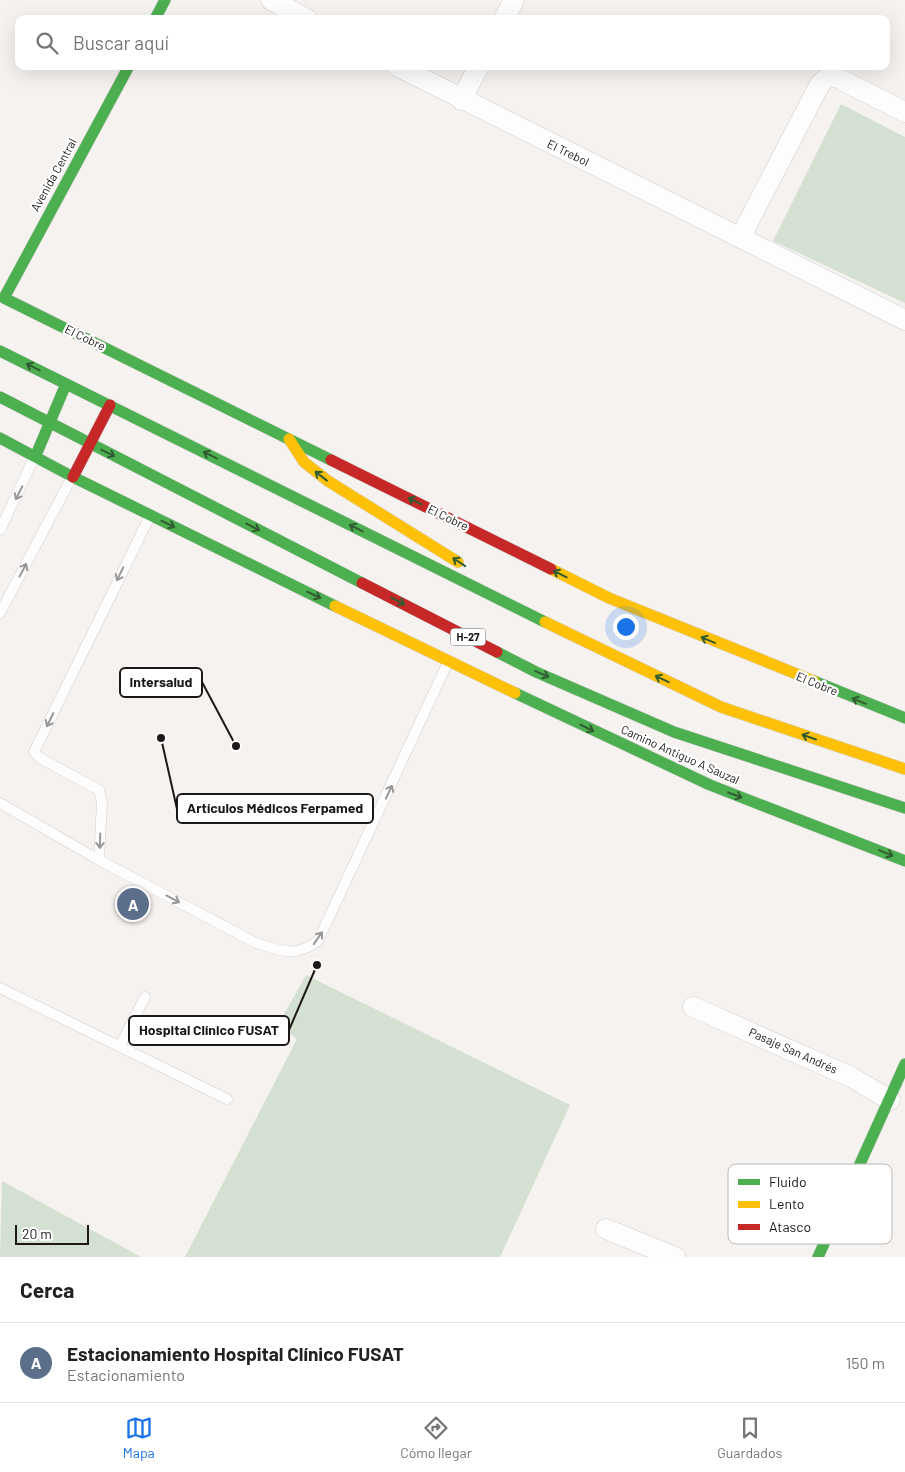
<!DOCTYPE html>
<html lang="es">
<head>
<meta charset="utf-8">
<style>
	body { margin:0; font-family:Barlow,sans-serif; background:#f2f2f2; color:#222 }
	.scale { position:absolute; left:15px; bottom:12px; width:74px; box-sizing:border-box; padding-left:5px; border:2px solid #1b1817; border-top:0; font-size:14px; line-height:18px; white-space:nowrap; color:#1b1817; -webkit-text-stroke:4px #fff; paint-order:stroke }
	.you { position:absolute; left:625px; top:626px; width:18px; height:18px; margin:-12px; border:4px solid #fff; border-radius:50%; background:#1a73e8; box-shadow:0 0 0 8px #1a73e833 }
	.badge { display:grid; place-items:center; width:32px; height:32px; border-radius:50%; background:#1a73e8; color:#fff; font-size:16px; font-weight:700 }
	.pin { position:absolute; translate:-50% -50%; border:2px solid #fff; box-shadow:0 1px 5px #0006 }
	.list { margin:0; padding:0; list-style:none }
	h2 { display:flex; justify-content:space-between; align-items:center; height:65px; margin:0; padding:0 20px; font-size:21px }
	h2 small { font-size:16px; font-weight:400; color:#767676 }
	.list li { display:grid; grid-template-columns:32px 1fr auto; gap:15px; align-items:center; box-sizing:border-box; height:80px; padding:0 20px; border-top:1px solid #e0e0e0 }
	.list b { display:block; font-size:19px; white-space:nowrap }
	.list p { margin:0; font-size:16px; white-space:nowrap; color:#767676 }
	.list em { font-size:16px; font-style:normal; color:#767676 }
	.icon { flex:none; width:28px; height:28px; fill:none; stroke:currentColor; stroke-width:2; stroke-linecap:round; stroke-linejoin:round }
	.map { position:relative; flex:none; width:905px; height:1257px; overflow:hidden }
	.search { position:absolute; background:#fff; box-shadow:0 5px 20px #0002; left:15px; right:15px; top:15px; height:55px; display:flex; align-items:center; gap:12px; box-sizing:border-box; padding:0 18px; border-radius:10px; color:#767676; font-size:19px }
	.sheet { height:145px; background:#fff }
	nav { display:flex; justify-content:space-around; align-items:center; box-sizing:border-box; height:70px; border-top:1px solid #e0e0e0; background:#fff; font-size:14px; color:#767676 }
	nav a { display:grid; justify-items:center; gap:2px }
	nav .on { color:#1a73e8 }
	.map>svg:first-child { display:block }
	.green { fill:#d4e0d1 }
	.lines { fill:none; stroke-linecap:round; stroke-linejoin:round }
	.lane-casing { stroke:#d1cecc; stroke-width:11 }
	.street-casing { stroke:#d1cecc; stroke-width:21 }
	.fast-casing { stroke:#d1cecc; stroke-width:12 }
	.slow-casing { stroke:#d1cecc; stroke-width:12 }
	.jam-casing { stroke:#d1cecc; stroke-width:12 }
	.lane { stroke:#fefdfd; stroke-width:10 }
	.street { stroke:#fefdfd; stroke-width:20 }
	.fast { stroke:#4caf50; stroke-width:11 }
	.slow { stroke:#ffc107; stroke-width:11 }
	.jam { stroke:#c62828; stroke-width:11 }
	.oneway { stroke:#315c31 }
	.oneway2 { stroke:#989696 }
	.labels { text-anchor:middle; stroke-width:4.5; stroke-linejoin:round; paint-order:stroke }
	.shield { fill:#fff; stroke:#5f5d5d; stroke-width:1 }
	.shield-label { font-size:11px; font-weight:bold; fill:#1b1817 }
	.street-label { font-size:12px; fill:#1b1817; stroke:#fff }
	.key { fill:#fff; stroke:#bbbab9; stroke-width:1 }
	.key-label { font-size:14px; fill:#1b1817 }
	.leader { fill:none; stroke:#1b1817; stroke-width:2 }
	.callout-dot { fill:#1b1817; stroke:#fff; stroke-width:2 }
	.callout { fill:#fff; stroke:#1b1817; stroke-width:2 }
	.callout-label { font-size:14px; text-anchor:middle; font-weight:bold; fill:#1b1817 }
</style>
</head>
<body>
<div class="map">
<svg width="905" height="1257" viewBox="0 0 905 1257">
	<rect width="100%" height="100%" fill="#f6f2f0"/>
	<!-- green -->
	<g class="green">
		<polygon points="841,104 905,137 905,303 773,241"/>
		<polygon points="306,975 570,1105 500,1257 185,1257 297,1039 278,1025"/>
		<polygon points="2,1181 141,1257 0,1257"/>
	</g>
	<g class="lines">
		<!-- lane casing -->
		<g class="lane-casing">
			<g id="lane">
				<polyline points="0,530 34,458"/>
				<polyline points="0,613 72,477"/>
				<path d="M 0,803 L 99,860 L 256,943 C 282,951 294,958 318,941 L 448,662"/>
				<polyline points="99,860 102,802 99,790 40,758 34,752 150,516"/>
				<polyline points="0,988 227,1099"/>
				<polyline points="120,1046 145,997"/>
			</g>
		</g>
		<!-- street casing -->
		<g class="street-casing">
			<g id="street">
				<polyline points="271,0 307,19"/>
				<polyline points="504,19 514,0"/>
				<polyline points="397,66 905,320"/>
				<polyline points="461,100 479,66"/>
				<polyline points="740,238 820,84 828,77 836,77 905,112"/>
				<polyline points="693,1007 851,1077 890,1100"/>
				<polyline points="606,1229 675,1257"/>
			</g>
		</g>
		<!-- fast casing -->
		<g class="fast-casing">
			<g id="fast">
				<polyline points="155,19 165,0"/>
				<polyline points="129,66 4,298 331,460"/>
				<polyline points="0,351 545,622"/>
				<polyline points="0,397 362,583"/>
				<polyline points="0,438 73,477 335,606"/>
				<polyline points="36,455 66,384"/>
				<polyline points="497,652 536,672 674,732 905,808"/>
				<polyline points="814,681 905,718"/>
				<polyline points="515,693 710,785 905,861"/>
				<polyline points="818,1257 905,1064"/>
			</g>
		</g>
		<!-- slow casing -->
		<g class="slow-casing">
			<g id="slow">
				<polyline points="289,439 304,462 328,481 458,562"/>
				<polyline points="551,569 609,598 814,681"/>
				<polyline points="335,606 515,693"/>
				<polyline points="545,622 721,707 905,769"/>
			</g>
		</g>
		<!-- jam casing -->
		<g class="jam-casing">
			<g id="jam">
				<polyline points="331,460 551,569"/>
				<polyline points="73,477 110,405"/>
				<polyline points="362,583 497,652"/>
			</g>
		</g>
		<!-- lane -->
		<use href="#lane" class="lane"/>
		<!-- street -->
		<use href="#street" class="street"/>
		<!-- fast -->
		<use href="#fast" class="fast"/>
		<!-- slow -->
		<use href="#slow" class="slow"/>
		<!-- jam -->
		<use href="#jam" class="jam"/>
	</g>
	<!-- one-way arrows -->
	<defs><path id="oneway-shaft" d="M-6 0H5M1.5-3L5.5 0L1.5 3" fill="none" stroke-width="1.6" stroke-linecap="round" stroke-linejoin="round" transform="scale(1.25)"/></defs>
	<g class="oneway">
		<use href="#oneway-shaft" transform="translate(33 367) rotate(-153)"/>
		<use href="#oneway-shaft" transform="translate(108 453) rotate(27)"/>
		<use href="#oneway-shaft" transform="translate(210 455) rotate(-153)"/>
		<use href="#oneway-shaft" transform="translate(321 476) rotate(-142)"/>
		<use href="#oneway-shaft" transform="translate(415 501) rotate(-154)"/>
		<use href="#oneway-shaft" transform="translate(168 524) rotate(26)"/>
		<use href="#oneway-shaft" transform="translate(253 527) rotate(27)"/>
		<use href="#oneway-shaft" transform="translate(356 528) rotate(-153)"/>
		<use href="#oneway-shaft" transform="translate(459 562) rotate(-146)"/>
		<use href="#oneway-shaft" transform="translate(560 574) rotate(-153)"/>
		<use href="#oneway-shaft" transform="translate(314 595) rotate(26)"/>
		<use href="#oneway-shaft" transform="translate(398 601) rotate(27)"/>
		<use href="#oneway-shaft" transform="translate(708 640) rotate(-157)"/>
		<use href="#oneway-shaft" transform="translate(542 674) rotate(24)"/>
		<use href="#oneway-shaft" transform="translate(662 679) rotate(-155)"/>
		<use href="#oneway-shaft" transform="translate(859 701) rotate(-158)"/>
		<use href="#oneway-shaft" transform="translate(587 728) rotate(26)"/>
		<use href="#oneway-shaft" transform="translate(809 737) rotate(-161)"/>
		<use href="#oneway-shaft" transform="translate(735 795) rotate(21)"/>
		<use href="#oneway-shaft" transform="translate(886 853) rotate(23)"/>
	</g>
	<g class="oneway2">
		<use href="#oneway-shaft" transform="translate(19 493) rotate(117)"/>
		<use href="#oneway-shaft" transform="translate(23 570) rotate(-62)"/>
		<use href="#oneway-shaft" transform="translate(120 574) rotate(116)"/>
		<use href="#oneway-shaft" transform="translate(50 720) rotate(116)"/>
		<use href="#oneway-shaft" transform="translate(389 792) rotate(-65)"/>
		<use href="#oneway-shaft" transform="translate(100 841) rotate(92)"/>
		<use href="#oneway-shaft" transform="translate(173 899) rotate(28)"/>
		<use href="#oneway-shaft" transform="translate(318 938) rotate(-55)"/>
	</g>
	<g class="labels">
		<!-- shield labels -->
		<rect class="shield" x="450.5" y="628.5" width="35" height="17" rx="4"/>
		<g class="shield-label">
			<text x="468" y="641">H-27</text>
		</g>
		<!-- street labels -->
		<g class="street-label">
			<text transform="translate(568 153) rotate(26)" y="4">El Trebol</text>
			<text transform="translate(54 175) rotate(-61)" y="4">Avenida Central</text>
			<text transform="translate(85 338) rotate(26)" y="4">El Cobre</text>
			<text transform="translate(448 518) rotate(26)" y="4">El Cobre</text>
			<text transform="translate(817 684) rotate(22)" y="4">El Cobre</text>
			<text transform="translate(680 755) rotate(24)" y="4">Camino Antiguo A Sauzal</text>
			<text transform="translate(793 1051) rotate(24)" y="4">Pasaje San Andrés</text>
		</g>
	</g>
	<!-- legend -->
	<rect x="728" y="1164" width="164" height="80" rx="8" class="key"/>
	<rect x="738" y="1179" width="22" height="6" fill="#4caf50"/>
	<rect x="738" y="1201" width="22" height="7" fill="#ffc107"/>
	<rect x="738" y="1224" width="22" height="6" fill="#c62828"/>
	<g class="key-label">
		<text x="769" y="1187">Fluido</text>
		<text x="769" y="1209">Lento</text>
		<text x="769" y="1232">Atasco</text>
	</g>
	<!-- callouts -->
	<path class="leader" d="M236 746L202 682M161 738L177 809M317 965L289 1030"/>
	<g class="callout-dot">
		<circle cx="236" cy="746" r="5"/>
		<circle cx="161" cy="738" r="5"/>
		<circle cx="317" cy="965" r="5"/>
	</g>
	<g class="callout">
		<rect x="120" y="668" width="82" height="29" rx="5"/>
		<rect x="177" y="794" width="196" height="29" rx="5"/>
		<rect x="129" y="1016" width="160" height="29" rx="5"/>
	</g>
	<g class="callout-label">
		<text x="161" y="687">Intersalud</text>
		<text x="275" y="813">Artículos Médicos Ferpamed</text>
		<text x="209" y="1035">Hospital Clínico FUSAT</text>
	</g>
</svg>
<div class="scale">20 m</div>
<div class="you"></div>
<div class="pin badge" style="left:133px;top:904px;background:#5c6f8a">A</div>
<div class="search"><svg class="icon" aria-label="search" viewBox="0 0 24 24"><circle cx="10" cy="10" r="6"/><path d="M15 15l6 6"/></svg>Buscar aquí</div>
</div>
<section class="sheet">
<h2>Cerca<small></small></h2>
<ul class="list">
<li><span class="badge" style="background:#5c6f8a">A</span><div><b>Estacionamiento Hospital Clínico FUSAT</b><p>Estacionamiento</p></div><em>150 m</em></li>
</ul>
</section>
<nav>
<a class="on"><svg class="icon" aria-label="map" viewBox="0 0 24 24"><path d="M3 6l6-2 6 2 6-2v14l-6 2-6-2-6 2zM9 4v14M15 6v14"/></svg>Mapa</a>
<a><svg class="icon" aria-label="directions" viewBox="0 0 24 24"><path d="M12 3l9 9-9 9-9-9zM9 14v-3h6M13 9l2 2-2 2"/></svg>Cómo llegar</a>
<a><svg class="icon" aria-label="saved" viewBox="0 0 24 24"><path d="M7 4h10v16l-5-4-5 4z"/></svg>Guardados</a>
</nav>
</body>
</html>
